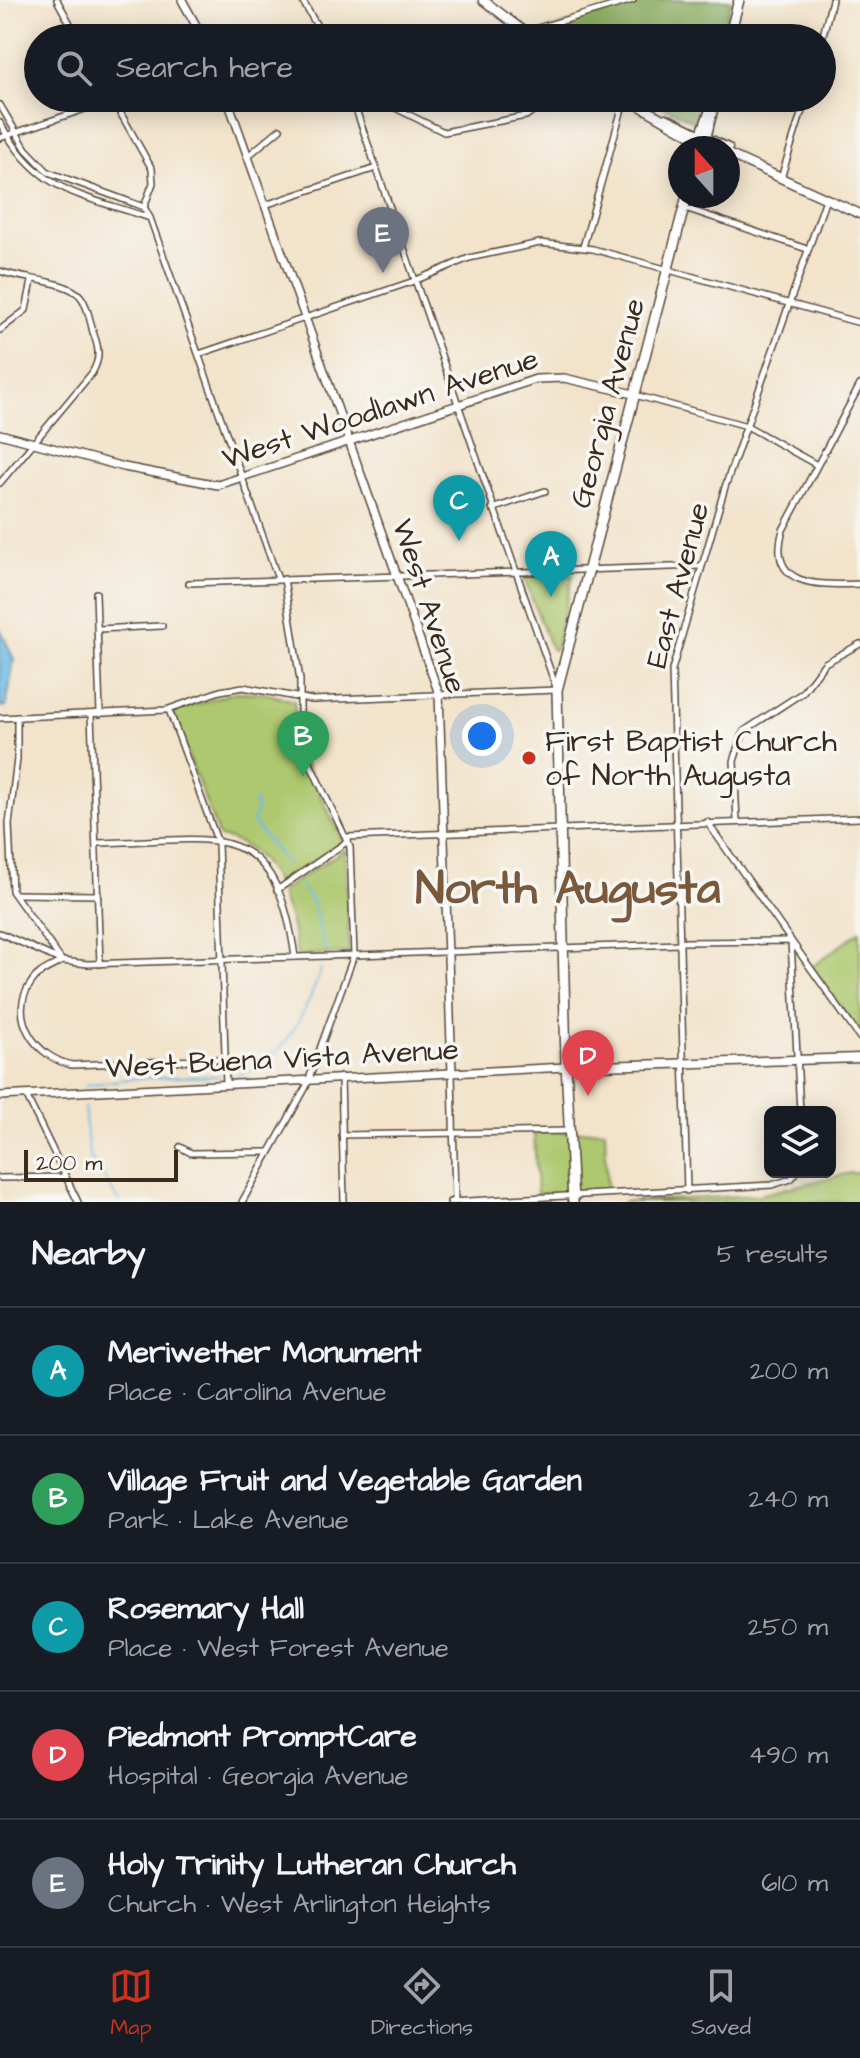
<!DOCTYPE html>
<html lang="en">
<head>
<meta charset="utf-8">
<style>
	body { margin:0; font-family:"Architects Daughter",sans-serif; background:#242831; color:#f1f3f6 }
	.controls { position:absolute; right:24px; bottom:24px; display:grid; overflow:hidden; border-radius:12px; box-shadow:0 4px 20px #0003 }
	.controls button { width:72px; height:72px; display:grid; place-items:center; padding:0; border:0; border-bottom:2px solid #363941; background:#171b24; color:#f1f3f6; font:40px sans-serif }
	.compass { position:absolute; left:668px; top:136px; width:72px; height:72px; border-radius:50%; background:#171b24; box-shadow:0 4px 20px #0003; rotate:339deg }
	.scale { position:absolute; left:24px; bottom:20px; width:154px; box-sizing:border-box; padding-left:8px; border:4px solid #3b2a1e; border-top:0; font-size:22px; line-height:28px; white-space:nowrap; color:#3b2a1e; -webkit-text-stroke:6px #f6f6f2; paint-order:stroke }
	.you { position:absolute; left:482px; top:736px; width:28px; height:28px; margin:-20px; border:6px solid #fff; border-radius:50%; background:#1a73e8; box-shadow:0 0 0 12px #1a73e833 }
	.badge { display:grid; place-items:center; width:52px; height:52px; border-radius:50%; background:#c8321e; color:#fff; font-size:26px; font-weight:700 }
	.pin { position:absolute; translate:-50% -66px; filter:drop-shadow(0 2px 4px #0008) }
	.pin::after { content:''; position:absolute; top:42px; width:28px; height:24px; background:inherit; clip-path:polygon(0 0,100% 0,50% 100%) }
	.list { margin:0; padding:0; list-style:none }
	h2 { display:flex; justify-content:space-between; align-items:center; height:104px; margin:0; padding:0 32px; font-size:34px }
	h2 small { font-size:26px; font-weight:400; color:#9ea1a6 }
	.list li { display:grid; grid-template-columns:52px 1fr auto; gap:24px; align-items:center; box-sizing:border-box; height:128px; padding:0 32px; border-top:2px solid #363941 }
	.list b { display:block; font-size:30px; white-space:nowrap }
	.list p { margin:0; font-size:26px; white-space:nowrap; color:#9ea1a6 }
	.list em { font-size:26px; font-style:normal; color:#9ea1a6 }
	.icon { flex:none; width:44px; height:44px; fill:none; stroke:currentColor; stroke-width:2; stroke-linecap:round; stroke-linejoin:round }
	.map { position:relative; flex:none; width:860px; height:1202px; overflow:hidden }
	.search { position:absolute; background:#171b24; box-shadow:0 4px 20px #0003; left:24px; right:24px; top:24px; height:88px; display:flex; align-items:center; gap:20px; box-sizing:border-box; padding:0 28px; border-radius:44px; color:#9ea1a6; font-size:30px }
	.sheet { height:744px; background:#171b24 }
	nav { display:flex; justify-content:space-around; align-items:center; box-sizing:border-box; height:112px; border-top:2px solid #363941; background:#171b24; font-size:22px; color:#9ea1a6 }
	nav a { display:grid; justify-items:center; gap:4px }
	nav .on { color:#c8321e }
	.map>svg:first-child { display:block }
	.green { fill:#adc86e; stroke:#747946; stroke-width:2 }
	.forest { fill:#8aac61; stroke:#626b40; stroke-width:2 }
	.water { fill:#6ab9e5; stroke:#527282; stroke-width:2 }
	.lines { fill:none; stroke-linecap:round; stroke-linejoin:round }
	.stream { stroke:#6ab9e5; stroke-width:2 }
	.minor-casing { stroke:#564638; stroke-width:8 }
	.tertiary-casing { stroke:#564638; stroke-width:10 }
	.secondary-casing { stroke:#564638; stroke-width:11 }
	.primary-casing { stroke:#564638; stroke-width:12 }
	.minor { stroke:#fff; stroke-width:5 }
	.tertiary { stroke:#fff; stroke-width:7 }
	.secondary { stroke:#fff; stroke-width:8 }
	.primary { stroke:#fff; stroke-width:9 }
	.poi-dot { fill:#c8321e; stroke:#f6f6f2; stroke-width:3 }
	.labels { text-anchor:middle; stroke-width:7; stroke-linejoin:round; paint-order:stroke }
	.street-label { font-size:30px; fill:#3b2a1e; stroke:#f6f6f2 }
	.poi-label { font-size:30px; fill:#3b2a1e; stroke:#f6f6f2; text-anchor:start }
	.town-label { font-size:46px; font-weight:bold; fill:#7a583c; stroke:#f6f6f2 }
</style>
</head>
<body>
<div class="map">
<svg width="860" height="1202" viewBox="0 0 860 1202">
	<rect width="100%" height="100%" fill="#f6f6f2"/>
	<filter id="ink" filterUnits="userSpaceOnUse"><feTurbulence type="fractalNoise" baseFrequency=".0125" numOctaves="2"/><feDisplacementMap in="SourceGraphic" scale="16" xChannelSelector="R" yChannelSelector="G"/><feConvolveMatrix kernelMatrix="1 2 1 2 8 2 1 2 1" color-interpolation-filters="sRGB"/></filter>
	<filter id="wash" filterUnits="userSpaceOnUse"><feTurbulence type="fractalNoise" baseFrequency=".006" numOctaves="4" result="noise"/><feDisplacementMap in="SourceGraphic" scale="32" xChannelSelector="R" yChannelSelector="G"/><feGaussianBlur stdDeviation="1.8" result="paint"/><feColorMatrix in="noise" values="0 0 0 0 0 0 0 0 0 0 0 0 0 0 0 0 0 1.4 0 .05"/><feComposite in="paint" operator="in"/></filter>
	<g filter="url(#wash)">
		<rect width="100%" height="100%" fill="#f2e3ca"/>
		<!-- green -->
		<g class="green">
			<polygon points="573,575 555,650 551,649 524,578"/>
			<path d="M 236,692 L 264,693 L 294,701 L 298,748 L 343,842 L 277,884 C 263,859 249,841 219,837 L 172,712 Z"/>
			<polygon points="345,849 349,953 297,955 291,922 280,892"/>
			<polygon points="860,931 860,1034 812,967"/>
			<polygon points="605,1130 607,1191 537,1194 534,1133"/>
			<polygon points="850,1173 860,1173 860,1202 622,1202 759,1195"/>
		</g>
		<!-- forest -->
		<g class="forest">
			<polygon points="644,0 732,0 721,38 549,36 548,31 552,29"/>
			<polygon points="646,98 704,98 695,122"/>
		</g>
		<!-- water -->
		<polygon class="water" points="0,628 14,660 6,707 0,707"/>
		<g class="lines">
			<!-- stream -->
			<g class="stream">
				<polyline points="255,800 257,811 252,821 287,864"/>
				<polyline points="301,885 313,904 325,950"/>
				<path d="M 238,1075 C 284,1063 307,1010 321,969"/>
				<polyline points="85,1085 137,1078 219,1076"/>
				<polyline points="84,1107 89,1155 120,1202"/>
			</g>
		</g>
	</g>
	<g filter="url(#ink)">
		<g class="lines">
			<!-- minor casing -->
			<g class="minor-casing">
				<g id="minor">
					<polyline points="57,0 78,38"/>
					<polyline points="302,0 324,38"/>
					<polyline points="484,38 524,32 633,0"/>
					<polyline points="822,39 832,0"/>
					<polyline points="112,98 152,169 153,183 144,207"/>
					<polyline points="375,98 444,132 526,116 533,111 538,98"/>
					<polyline points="0,105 26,149 48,172 144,207 150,218"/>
					<polyline points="355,108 369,98"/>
					<path d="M 0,123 C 39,193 79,194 150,218 L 278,579"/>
					<polyline points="0,138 117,98"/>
					<polyline points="248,156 280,129"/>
					<polyline points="781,178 806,98"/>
					<polyline points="265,205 376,168"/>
					<polyline points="685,208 807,249"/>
					<polyline points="583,247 625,98"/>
					<path d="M 0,271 C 22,280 68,280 81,297 C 88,306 90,321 93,332 C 99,348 101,358 92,373 L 0,483"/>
					<polyline points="0,330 26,310 32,281"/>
					<polyline points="199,354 414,281 469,258 540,243 593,249 860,323"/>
					<path d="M 860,385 L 783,530 C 766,589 821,585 860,584"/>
					<polyline points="635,395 747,426 817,465"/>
					<polyline points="492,509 545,491"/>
					<polyline points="189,583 700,566"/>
					<polyline points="96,593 100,714"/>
					<polyline points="98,629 162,626"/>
					<polyline points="169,710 218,843 226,1084"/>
					<polyline points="91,714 100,964"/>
					<path d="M 17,717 L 17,759 L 9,824 L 12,891 L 62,961 C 50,968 38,971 31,983 C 7,1016 36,1058 72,1065 L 225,1059"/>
					<polyline points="0,718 166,710 220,691 243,687 312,700 557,690 352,98"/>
					<polyline points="737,821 734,761 744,731 802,693 825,663 860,644"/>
					<polyline points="707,822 860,1038"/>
					<polyline points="347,837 860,818"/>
					<path d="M 97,843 C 213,841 275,812 295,957"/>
					<polyline points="277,890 348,841"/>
					<polyline points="15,894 98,895"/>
					<polyline points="0,933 62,961 88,964 680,944"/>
					<polyline points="680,942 791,941 800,1112"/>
					<polyline points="452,1073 455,1201"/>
					<polyline points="341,1077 344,1202"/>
					<polyline points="26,1095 78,1202"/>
					<polyline points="342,1135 569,1131"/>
					<polyline points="180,1147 191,1153 269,1152"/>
					<polyline points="0,1178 65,1177"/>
					<polyline points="687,1191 672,670 725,487 826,199"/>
					<polyline points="242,1202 306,1087 354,955 350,847 300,743 300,680 284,579"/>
					<polyline points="450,1202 772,1185 791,1179 797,1172"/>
				</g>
			</g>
			<!-- tertiary casing -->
			<g class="tertiary-casing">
				<g id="tertiary">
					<polyline points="182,0 203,38"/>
					<polyline points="227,98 439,694 452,1073"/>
					<polyline points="0,434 124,467 218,485 536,379 564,378 634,394"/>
					<polyline points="0,1096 566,1067"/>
				</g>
			</g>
			<!-- secondary casing -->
			<g class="secondary-casing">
				<g id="secondary">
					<polyline points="483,0 533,38"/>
					<polyline points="626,98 713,148"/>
					<polyline points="666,118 728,148"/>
					<polyline points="728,154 860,214"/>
					<polyline points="566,1067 860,1058"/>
				</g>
			</g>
			<!-- primary casing -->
			<g class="primary-casing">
				<g id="primary">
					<polyline points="729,38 739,0"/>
					<polyline points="696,148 715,98"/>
					<polyline points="703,148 715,101"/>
					<polyline points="573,1202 566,1063 557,690 687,196"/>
				</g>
			</g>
			<!-- minor -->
			<use href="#minor" class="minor"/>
			<!-- tertiary -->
			<use href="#tertiary" class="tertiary"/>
			<!-- secondary -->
			<use href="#secondary" class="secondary"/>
			<!-- primary -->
			<use href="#primary" class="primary"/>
		</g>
	</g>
	<!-- markers -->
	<circle class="poi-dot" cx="529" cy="758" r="8"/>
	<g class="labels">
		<!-- street labels -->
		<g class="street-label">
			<text transform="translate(607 403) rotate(-75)" y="10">Georgia Avenue</text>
			<text transform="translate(380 408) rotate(-18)" y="10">West Woodlawn Avenue</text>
			<text transform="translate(677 585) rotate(-75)" y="10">East Avenue</text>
			<text transform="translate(430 606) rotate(72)" y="10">West Avenue</text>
			<text transform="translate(282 1058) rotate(-3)" y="10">West Buena Vista Avenue</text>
		</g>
		<!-- poi labels -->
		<g class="poi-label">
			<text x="545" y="751">First Baptist Church<tspan x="545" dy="34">of North Augusta</tspan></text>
		</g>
		<!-- town labels -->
		<g class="town-label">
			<text x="568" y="903">North Augusta</text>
		</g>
	</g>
</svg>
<div class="controls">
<button><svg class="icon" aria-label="layers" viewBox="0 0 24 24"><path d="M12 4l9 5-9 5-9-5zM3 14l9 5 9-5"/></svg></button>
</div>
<svg class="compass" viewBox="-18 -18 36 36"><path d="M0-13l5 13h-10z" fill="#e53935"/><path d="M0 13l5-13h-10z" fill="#9ea1a6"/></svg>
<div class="scale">200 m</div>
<div class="you"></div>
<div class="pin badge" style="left:551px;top:597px;background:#0f9aa8">A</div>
<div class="pin badge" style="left:303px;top:777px;background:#2e9e5b">B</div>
<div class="pin badge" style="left:459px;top:541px;background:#0f9aa8">C</div>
<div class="pin badge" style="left:588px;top:1096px;background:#e0444e">D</div>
<div class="pin badge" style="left:383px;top:273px;background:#6b7280">E</div>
<div class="search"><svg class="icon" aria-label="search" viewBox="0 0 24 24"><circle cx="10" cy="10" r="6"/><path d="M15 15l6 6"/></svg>Search here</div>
</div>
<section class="sheet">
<h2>Nearby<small>5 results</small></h2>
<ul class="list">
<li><span class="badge" style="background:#0f9aa8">A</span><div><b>Meriwether Monument</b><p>Place · Carolina Avenue</p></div><em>200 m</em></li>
<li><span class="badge" style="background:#2e9e5b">B</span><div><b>Village Fruit and Vegetable Garden</b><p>Park · Lake Avenue</p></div><em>240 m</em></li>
<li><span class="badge" style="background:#0f9aa8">C</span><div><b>Rosemary Hall</b><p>Place · West Forest Avenue</p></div><em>250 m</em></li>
<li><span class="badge" style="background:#e0444e">D</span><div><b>Piedmont PromptCare</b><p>Hospital · Georgia Avenue</p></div><em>490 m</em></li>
<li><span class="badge" style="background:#6b7280">E</span><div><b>Holy Trinity Lutheran Church</b><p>Church · West Arlington Heights</p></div><em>610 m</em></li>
</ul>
</section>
<nav>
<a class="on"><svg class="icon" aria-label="map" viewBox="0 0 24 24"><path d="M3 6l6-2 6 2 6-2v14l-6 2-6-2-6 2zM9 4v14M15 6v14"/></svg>Map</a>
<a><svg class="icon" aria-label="directions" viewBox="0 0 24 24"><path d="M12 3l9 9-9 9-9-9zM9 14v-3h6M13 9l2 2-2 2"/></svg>Directions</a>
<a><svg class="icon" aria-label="saved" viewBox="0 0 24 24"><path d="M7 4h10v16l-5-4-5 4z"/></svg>Saved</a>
</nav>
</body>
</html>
